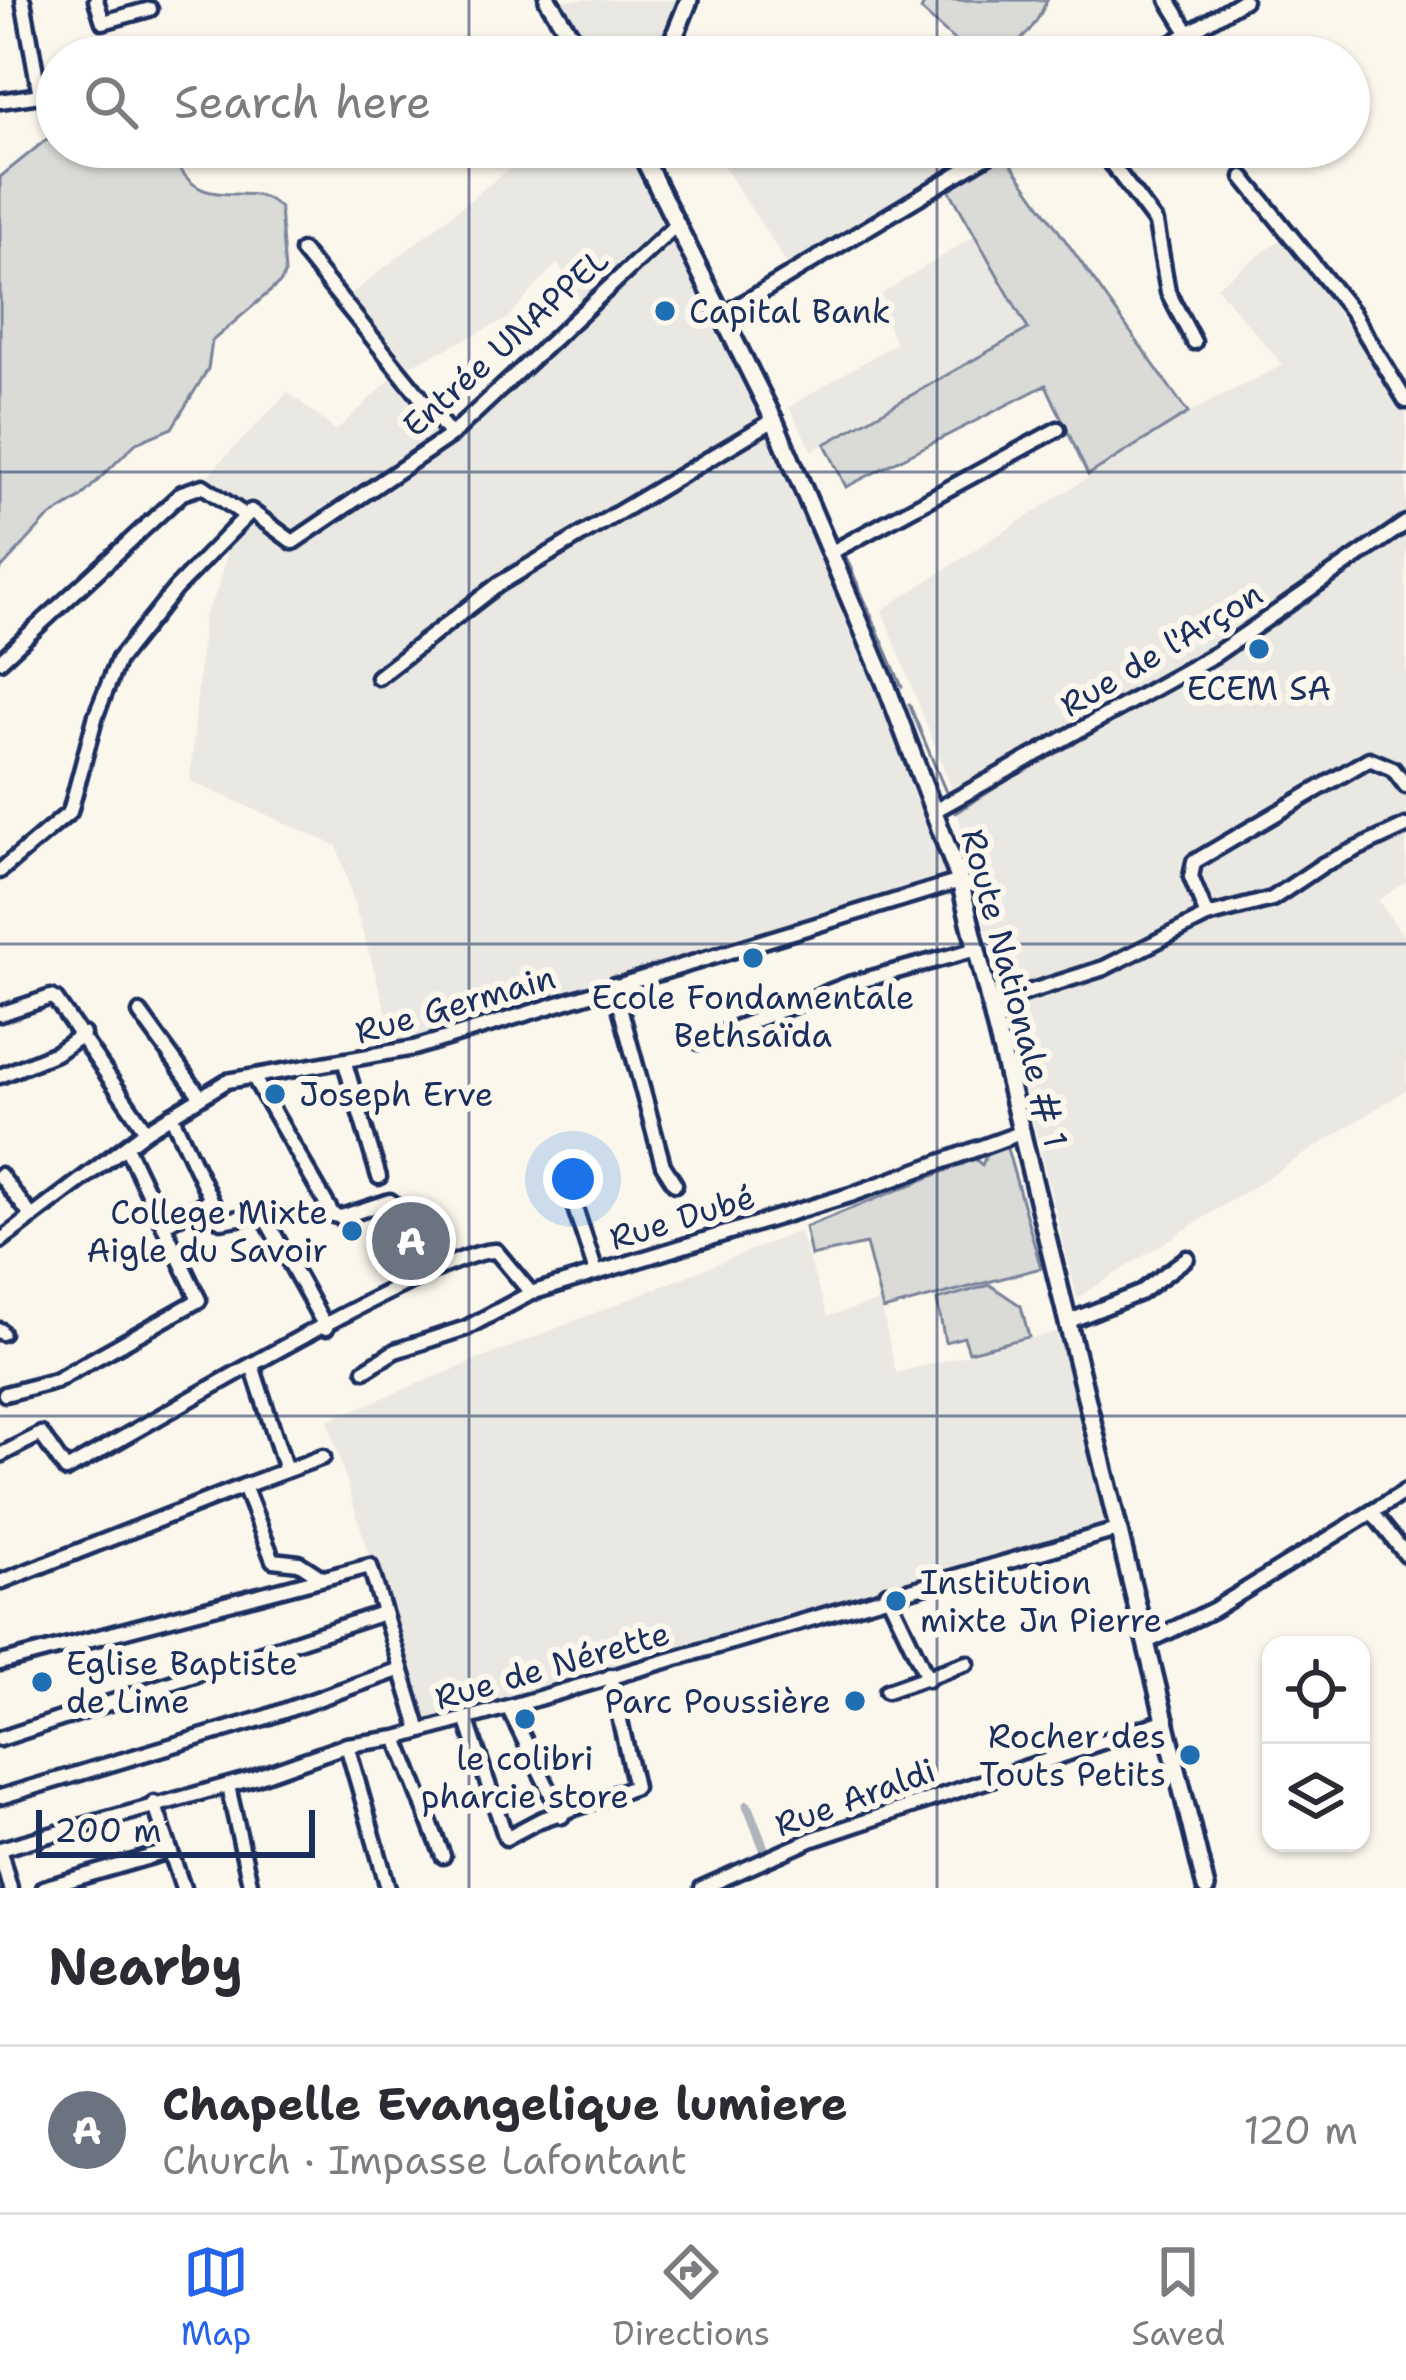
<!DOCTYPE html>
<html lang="en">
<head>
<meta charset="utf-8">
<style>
	body { margin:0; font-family:"Shantell Sans",sans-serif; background:#f7f7f7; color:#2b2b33 }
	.controls { position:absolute; right:36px; bottom:36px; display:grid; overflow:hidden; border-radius:24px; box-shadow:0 3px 9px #0004 }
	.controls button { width:108px; height:108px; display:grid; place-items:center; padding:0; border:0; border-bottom:3px solid #e1e1e2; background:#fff; color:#2b2b33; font:60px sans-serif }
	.scale { position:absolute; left:36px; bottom:30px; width:279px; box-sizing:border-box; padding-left:12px; border:6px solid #1b2f5e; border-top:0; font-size:33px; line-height:42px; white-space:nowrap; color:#1b2f5e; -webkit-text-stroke:9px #fbf7ec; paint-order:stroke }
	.you { position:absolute; left:573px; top:1179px; width:42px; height:42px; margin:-30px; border:9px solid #fff; border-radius:50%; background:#1a73e8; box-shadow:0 0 0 18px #1a73e833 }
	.badge { display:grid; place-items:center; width:78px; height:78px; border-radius:50%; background:#2563eb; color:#fff; font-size:39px; font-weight:700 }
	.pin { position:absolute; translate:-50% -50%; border:6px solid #fff; box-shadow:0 3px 12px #0006 }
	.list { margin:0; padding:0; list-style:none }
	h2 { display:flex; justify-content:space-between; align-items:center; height:156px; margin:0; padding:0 48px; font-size:51px }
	h2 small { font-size:39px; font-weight:400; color:#7c7c81 }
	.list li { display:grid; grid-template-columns:78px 1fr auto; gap:36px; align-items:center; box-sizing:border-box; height:168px; padding:0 48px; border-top:3px solid #e1e1e2 }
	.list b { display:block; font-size:45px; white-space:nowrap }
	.list p { margin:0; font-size:39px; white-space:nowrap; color:#7c7c81 }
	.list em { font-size:39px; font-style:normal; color:#7c7c81 }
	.icon { flex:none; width:66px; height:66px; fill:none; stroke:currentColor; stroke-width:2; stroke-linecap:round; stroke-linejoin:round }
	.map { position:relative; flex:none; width:1406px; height:1888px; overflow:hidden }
	.search { position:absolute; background:#fff; box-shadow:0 3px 9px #0004; left:36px; right:36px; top:36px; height:132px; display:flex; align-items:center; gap:30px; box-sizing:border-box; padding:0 42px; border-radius:66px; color:#7c7c81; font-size:45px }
	.sheet { height:324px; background:#fff }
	nav { display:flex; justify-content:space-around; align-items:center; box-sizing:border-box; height:168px; border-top:3px solid #e1e1e2; background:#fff; font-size:33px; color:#7c7c81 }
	nav a { display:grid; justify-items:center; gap:6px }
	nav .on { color:#2563eb }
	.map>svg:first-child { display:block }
	.built { fill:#eae8e2 }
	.green { fill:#dadad7; stroke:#7a849a; stroke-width:3 }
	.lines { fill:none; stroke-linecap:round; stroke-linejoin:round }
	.stream { stroke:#747e96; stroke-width:3 }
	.canal { stroke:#afb3bb; stroke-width:9 }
	.minor-casing { stroke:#1b2f5e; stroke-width:21 }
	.major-casing { stroke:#1b2f5e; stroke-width:24 }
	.minor { stroke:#fbf7ec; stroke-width:12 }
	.major { stroke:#fbf7ec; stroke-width:15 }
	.grid { fill:none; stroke:#1b2f5e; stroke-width:3; stroke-opacity:0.55 }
	.poi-dot { fill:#1f6fb2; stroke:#fbf7ec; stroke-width:4.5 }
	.labels { text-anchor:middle; stroke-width:12; stroke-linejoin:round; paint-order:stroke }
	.poi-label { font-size:33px; fill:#1b2f5e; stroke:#fbf7ec; text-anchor:start }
	.street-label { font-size:33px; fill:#1b2f5e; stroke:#fbf7ec }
</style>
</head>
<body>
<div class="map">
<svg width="1406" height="1888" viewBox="0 0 1406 1888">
	<rect width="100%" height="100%" fill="#fbf7ec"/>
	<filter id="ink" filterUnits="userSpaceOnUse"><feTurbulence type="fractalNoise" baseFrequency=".00833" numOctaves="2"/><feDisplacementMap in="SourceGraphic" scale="24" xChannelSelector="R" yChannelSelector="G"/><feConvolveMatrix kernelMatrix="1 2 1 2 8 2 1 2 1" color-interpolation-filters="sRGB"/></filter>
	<g filter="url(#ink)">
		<!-- built -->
		<g class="built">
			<polygon points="560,0 678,0 654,57 594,57"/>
			<polygon points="537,147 627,147 767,410 953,879 397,1047 337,846 190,781 204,615 216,593 240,503 208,475 288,392 336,431 398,372 452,442 589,314 557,263 507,319 410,366 350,295"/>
			<polygon points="725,147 951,147 970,171 789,267 717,156"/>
			<polygon points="976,235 1028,329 812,451 789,407 896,343 875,298"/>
			<polygon points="1284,237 1406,410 1406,882 1378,900 1406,940 1406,1090 1077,1298 951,787 882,610 1188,413 1283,365 1216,287"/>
			<polygon points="799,1231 828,1316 880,1301 896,1373 1057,1332 1115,1523 421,1727 328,1420"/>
		</g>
		<!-- green -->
		<g class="green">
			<path d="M 926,0 L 1047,0 C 1033,34 1011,57 973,57 L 921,10 Z"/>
			<path d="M 57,131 L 57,147 L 162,147 C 176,161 185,183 204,190 C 231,200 257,185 280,208 L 285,273 L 281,282 L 212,341 L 208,369 L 172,428 L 136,443 L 80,498 L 47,519 L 0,570 L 0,177 Z"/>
			<polygon points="1002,151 1188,413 1088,475 1046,385 846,487 825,444 1028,329 946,184"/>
			<polygon points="1006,1145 1041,1268 883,1310 866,1244 811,1256 805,1227 975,1159 982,1165 987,1153"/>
			<polygon points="990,1285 1021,1306 1029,1337 969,1352 964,1337 945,1342 937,1300"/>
		</g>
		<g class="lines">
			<!-- stream -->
			<g class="stream">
				<polyline points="846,557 902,687"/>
				<polyline points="1195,677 1301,605"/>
				<polyline points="909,704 948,797"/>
				<polyline points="1026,769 1176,687"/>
				<polyline points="955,813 1005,782"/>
				<polyline points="958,1784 1022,1762"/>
			</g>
			<!-- canal -->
			<polyline class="canal" points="747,1805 767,1856"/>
			<!-- minor casing -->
			<g class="minor-casing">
				<g id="minor">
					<polyline points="96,0 103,22 150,9"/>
					<polyline points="1168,0 1189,34"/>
					<polyline points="1149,57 1244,0"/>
					<polyline points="0,101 40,95 23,0"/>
					<polyline points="1099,147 1156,223 1168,292 1194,342"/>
					<polyline points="1243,177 1352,312 1406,401"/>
					<polyline points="302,251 451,435"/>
					<polyline points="725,314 1002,147"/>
					<polyline points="832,552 1058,429"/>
					<polyline points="0,661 182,493 203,486 246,516"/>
					<polyline points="378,677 499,584 774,420"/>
					<polyline points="936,810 1216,654 1406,523"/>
					<polyline points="0,871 70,812 96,715 118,660 175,589 251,511 293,542 451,435 678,223"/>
					<polyline points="1207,916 1191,877 1194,862 1369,759 1393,769 1406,786"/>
					<polyline points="614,985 663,1165 675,1184"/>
					<polyline points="991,1004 1104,968 1207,916 1272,899 1324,864 1406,826"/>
					<polyline points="140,1013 200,1096"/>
					<polyline points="0,1014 51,997 56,1000 146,1131"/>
					<polyline points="699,1042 849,984 977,949"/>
					<polyline points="345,1063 379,1177"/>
					<polyline points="0,1076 56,1053 83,1034"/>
					<polyline points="254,1078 333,1215 341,1217 390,1201 404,1212"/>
					<polyline points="171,1115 221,1221 263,1214 326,1328"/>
					<polyline points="0,1175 32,1217"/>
					<polyline points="571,1196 596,1272"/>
					<polyline points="165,1224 210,1200"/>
					<polyline points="0,1241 146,1131 227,1081 414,1048 960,881"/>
					<polyline points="1067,1322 1140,1293 1187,1258"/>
					<polyline points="0,1330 2,1333"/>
					<polyline points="252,1365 286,1470"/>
					<polyline points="365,1370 395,1351 466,1328 531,1293 850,1195 1023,1132"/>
					<polyline points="5,1394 55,1381 199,1300 127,1149"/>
					<path d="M 0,1455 L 41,1434 L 66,1470 C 132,1434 444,1247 496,1251 L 531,1293"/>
					<polyline points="244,1486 323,1457"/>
					<polyline points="1372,1512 1406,1555"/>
					<polyline points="0,1582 244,1486 273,1560 299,1563 322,1578"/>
					<polyline points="887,1593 928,1679"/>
					<polyline points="1147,1642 1213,1610 1406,1491"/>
					<polyline points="0,1663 370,1566 420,1731"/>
					<polyline points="887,1691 967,1663"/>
					<polyline points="508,1707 562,1816"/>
					<polyline points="466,1718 506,1838 540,1820 635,1787 610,1676"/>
					<polyline points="397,1738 443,1856"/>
					<polyline points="0,1739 383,1613"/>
					<polyline points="347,1745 388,1888"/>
					<polyline points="228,1786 251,1888"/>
					<polyline points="0,1797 264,1718 401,1669"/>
					<polyline points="154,1803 183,1888"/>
					<polyline points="0,1849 254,1778 347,1745 397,1738 508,1707 1120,1529"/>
					<polyline points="0,1852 10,1888"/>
					<polyline points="43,1888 170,1851"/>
					<polyline points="702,1888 813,1839 1167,1720"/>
				</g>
			</g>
			<!-- major casing -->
			<g class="major-casing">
				<g id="major">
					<polyline points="548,0 584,57"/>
					<polyline points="666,57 689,0"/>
					<polyline points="638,147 774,420 885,682 960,881 1206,1888"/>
				</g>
			</g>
			<!-- minor -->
			<use href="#minor" class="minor"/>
			<!-- major -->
			<use href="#major" class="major"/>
		</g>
	</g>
	<!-- grid -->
	<path class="grid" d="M 469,0 L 469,57M 937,0 L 937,57M 469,147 L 469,1888M 937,147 L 937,1888M 0,472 L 1406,472M 0,944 L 1406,944M 0,1416 L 1406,1416"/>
	<!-- markers -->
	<g class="poi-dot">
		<circle cx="665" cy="311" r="12"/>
		<circle cx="1259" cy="649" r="12"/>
		<circle cx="753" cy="958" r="12"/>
		<circle cx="275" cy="1094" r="12"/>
		<circle cx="352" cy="1231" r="12"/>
		<circle cx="896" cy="1601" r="12"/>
		<circle cx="42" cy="1682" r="12"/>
		<circle cx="855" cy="1701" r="12"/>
		<circle cx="525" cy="1719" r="12"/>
		<circle cx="1190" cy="1755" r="12"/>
	</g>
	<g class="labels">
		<!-- poi labels -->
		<g class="poi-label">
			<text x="689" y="323">Capital Bank</text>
			<text x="1259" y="700" text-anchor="middle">ECEM SA</text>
			<text x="753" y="1009" text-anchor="middle">Ecole Fondamentale<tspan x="753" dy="38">Bethsaïda</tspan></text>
			<text x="299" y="1106">Joseph Erve</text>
			<text x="328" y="1224" text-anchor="end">College Mixte<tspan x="328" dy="38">Aigle du Savoir</tspan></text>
			<text x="920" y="1594">Institution<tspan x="920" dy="38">mixte Jn Pierre</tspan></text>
			<text x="66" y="1675">Eglise Baptiste<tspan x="66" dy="38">de Lime</tspan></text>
			<text x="831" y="1713" text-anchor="end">Parc Poussière</text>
			<text x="1166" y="1748" text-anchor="end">Rocher des<tspan x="1166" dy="38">Touts Petits</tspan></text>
			<text x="525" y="1770" text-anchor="middle">le colibri<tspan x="525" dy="38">pharcie store</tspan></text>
		</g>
		<!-- street labels -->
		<g class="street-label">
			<text transform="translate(505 342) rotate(-42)" y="12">Entrée UNAPPEL</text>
			<text transform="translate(1161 649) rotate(-31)" y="12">Rue de l'Arçon</text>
			<text transform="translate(1015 988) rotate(75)" y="12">Route Nationale # 1</text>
			<text transform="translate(455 1004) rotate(-16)" y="12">Rue Germain</text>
			<text transform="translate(682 1217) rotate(-17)" y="12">Rue Dubé</text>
			<text transform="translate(552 1665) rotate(-16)" y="12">Rue de Nérette</text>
			<text transform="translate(855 1797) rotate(-20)" y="12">Rue Araldi</text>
		</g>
	</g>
</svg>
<div class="controls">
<button><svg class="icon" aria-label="locate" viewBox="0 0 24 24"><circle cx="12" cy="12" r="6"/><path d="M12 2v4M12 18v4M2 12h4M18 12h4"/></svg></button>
<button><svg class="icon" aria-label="layers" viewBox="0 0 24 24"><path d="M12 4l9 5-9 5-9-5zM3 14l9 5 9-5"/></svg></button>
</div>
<div class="scale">200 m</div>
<div class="you"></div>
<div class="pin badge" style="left:411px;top:1241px;background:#6b7280">A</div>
<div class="search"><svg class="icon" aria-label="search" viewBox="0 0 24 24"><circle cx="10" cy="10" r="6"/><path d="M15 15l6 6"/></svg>Search here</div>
</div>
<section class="sheet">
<h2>Nearby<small></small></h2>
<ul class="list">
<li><span class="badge" style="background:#6b7280">A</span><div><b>Chapelle Evangelique lumiere</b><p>Church · Impasse Lafontant</p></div><em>120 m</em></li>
</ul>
</section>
<nav>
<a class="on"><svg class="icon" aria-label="map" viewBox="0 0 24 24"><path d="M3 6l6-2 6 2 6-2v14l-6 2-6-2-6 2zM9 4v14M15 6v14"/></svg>Map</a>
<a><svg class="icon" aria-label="directions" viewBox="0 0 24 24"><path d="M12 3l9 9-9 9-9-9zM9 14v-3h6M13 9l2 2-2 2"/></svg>Directions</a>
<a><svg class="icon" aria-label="saved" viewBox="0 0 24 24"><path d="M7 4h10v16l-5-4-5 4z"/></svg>Saved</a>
</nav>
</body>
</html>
